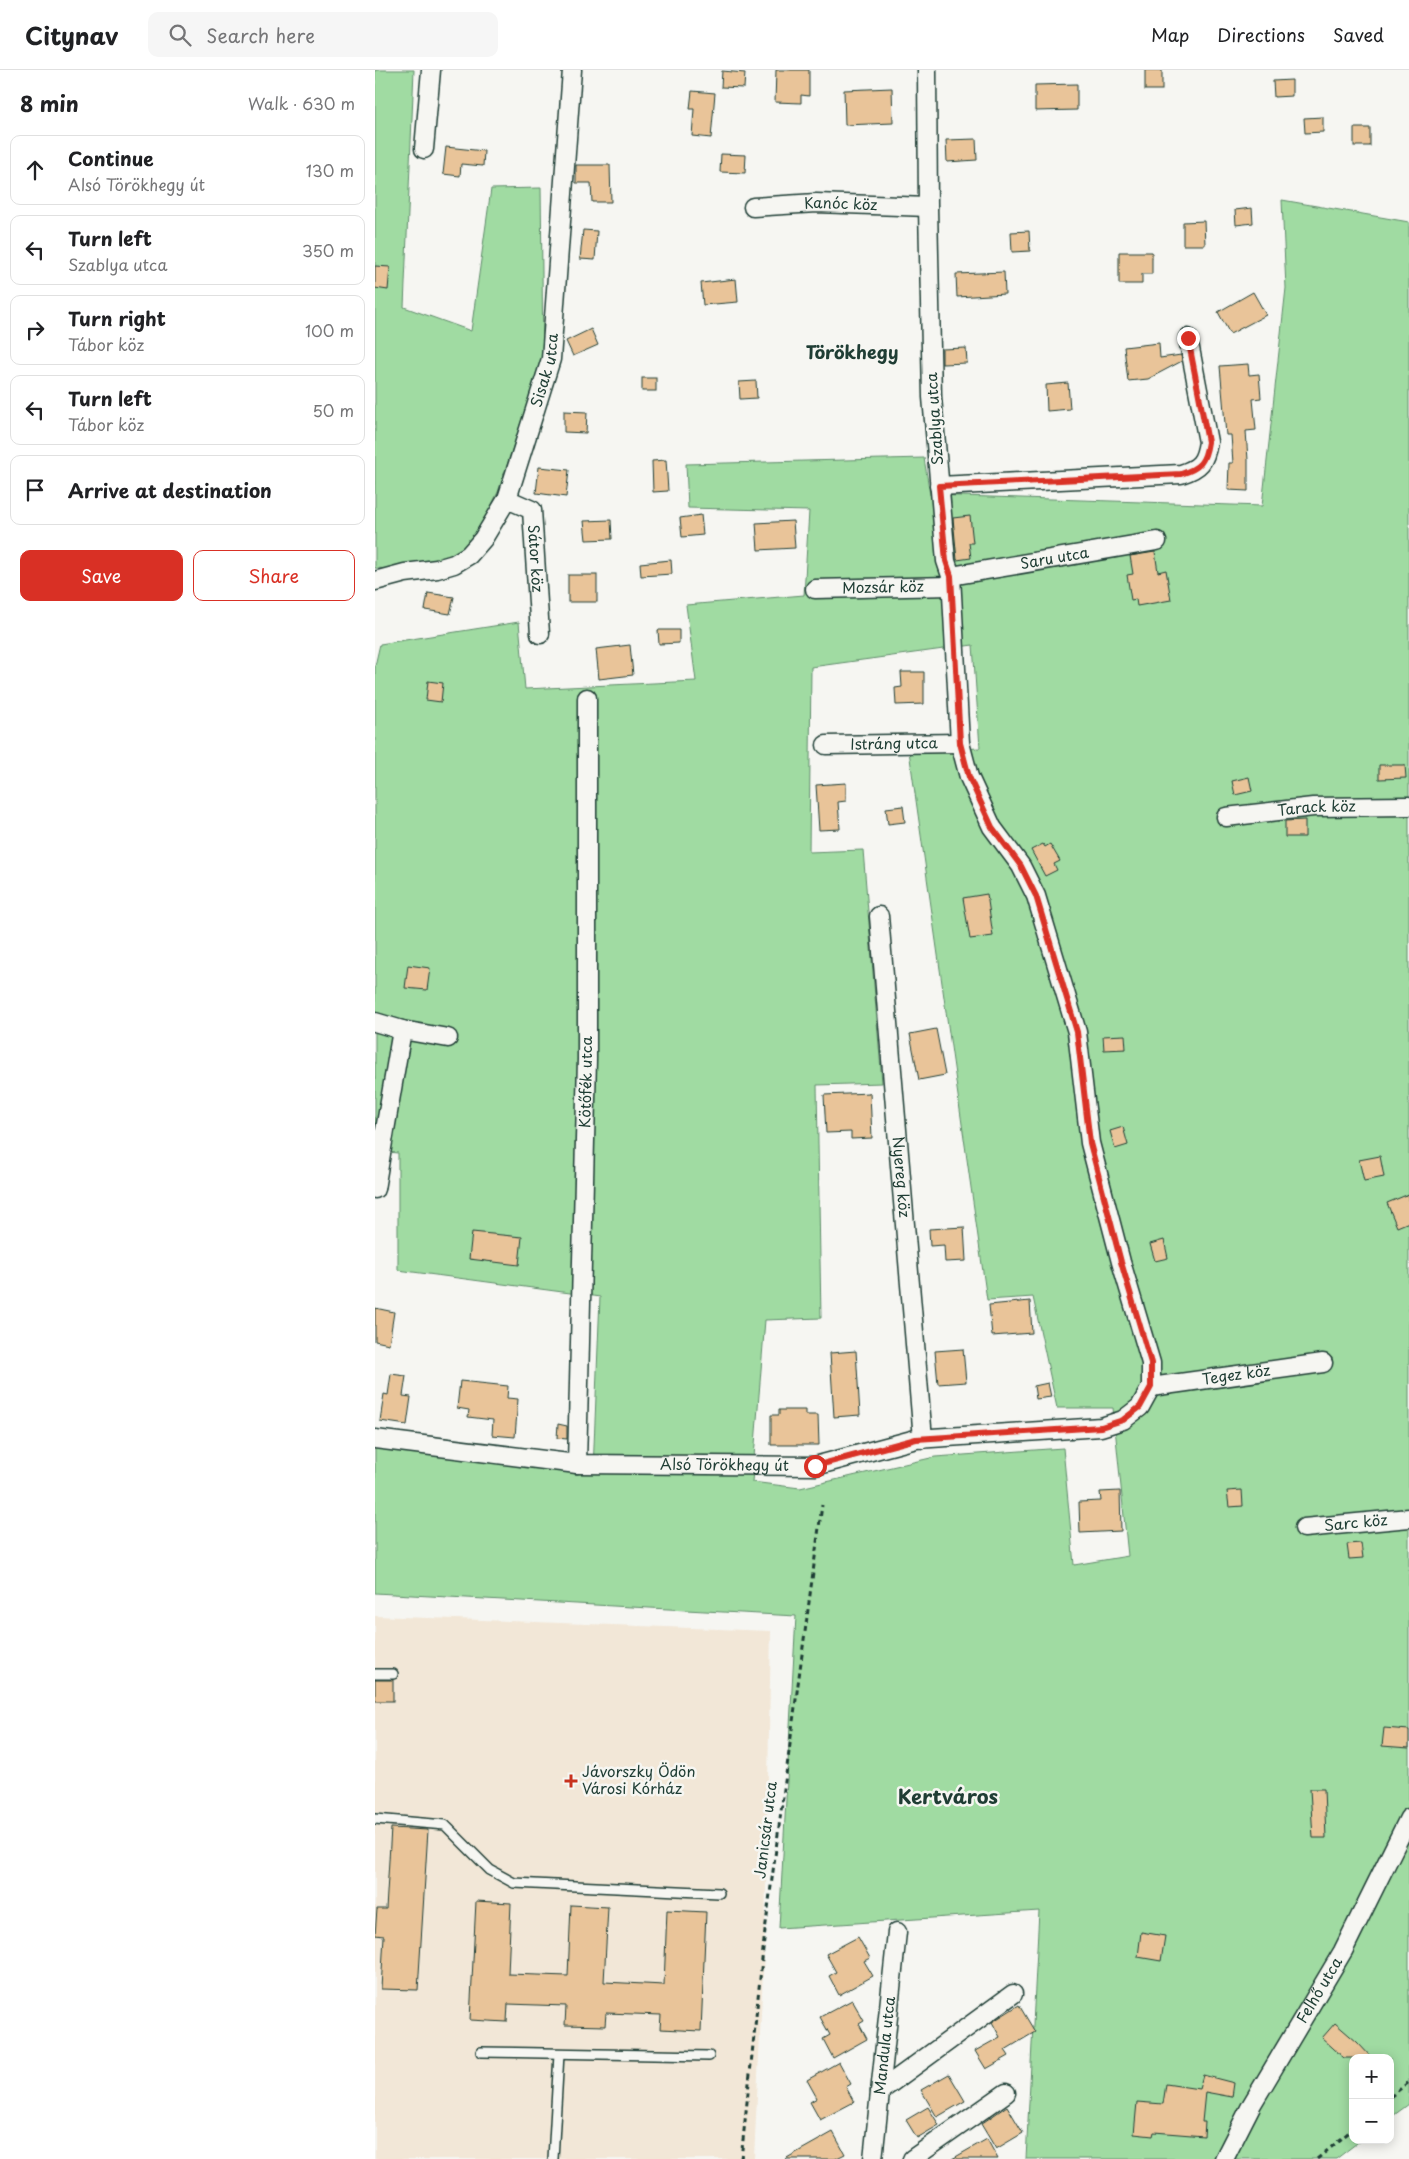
<!DOCTYPE html>
<html lang="en">
<head>
<meta charset="utf-8">
<style>
	body { margin:0; font-family:"Playpen Sans",sans-serif; background:#f6f6f6; color:#202124 }
	.controls { position:absolute; right:15px; bottom:15px; display:grid; overflow:hidden; border-radius:10px; box-shadow:0 2px 12px #0003 }
	.controls button { width:45px; height:45px; display:grid; place-items:center; padding:0; border:0; border-bottom:1px solid #e0e0e0; background:#fff; color:#202124; font:25px sans-serif }
	.stop { position:absolute; width:15px; height:15px; margin:-11px; border:4px solid #d93025; border-radius:50%; background:#fff }
	.stop.end { background:#d93025; border-color:#fff; box-shadow:0 1px 5px #0008 }
	.list { margin:0; padding:0; list-style:none }
	h2 { display:flex; justify-content:space-between; align-items:center; height:65px; margin:0; padding:0 20px; font-size:21px }
	h2 small { font-size:16px; font-weight:400; color:#757577 }
	.list li { display:grid; grid-template-columns:32px 1fr auto; gap:15px; align-items:center; box-sizing:border-box; height:70px; margin:0 10px 10px; padding:0 10px; border:1px solid #e0e0e0; border-radius:10px }
	.list b { display:block; font-size:19px; white-space:nowrap }
	.list p { margin:0; font-size:16px; white-space:nowrap; color:#757577 }
	.list em { font-size:16px; font-style:normal; color:#757577 }
	.actions { display:flex; gap:10px; padding:15px 20px }
	.actions a { flex:1; padding:11px 0; border:1px solid #d93025; border-radius:10px; text-align:center; font-size:18px; color:#d93025 }
	.actions .main { background:#d93025; color:#fff }
	.icon { flex:none; width:28px; height:28px; fill:none; stroke:currentColor; stroke-width:2; stroke-linecap:round; stroke-linejoin:round }
	.map { position:relative; flex:none; width:1034px; height:2089px; overflow:hidden }
	header { display:flex; align-items:center; gap:30px; box-sizing:border-box; height:70px; padding:0 25px; background:#fff; border-bottom:1px solid #e0e0e0 }
	header strong { font-size:24px }
	nav { display:flex; gap:28px; margin-inline-start:auto; font-size:18px }
	.search { width:350px; height:45px; background:#f6f6f6; display:flex; align-items:center; gap:12px; box-sizing:border-box; padding:0 18px; border-radius:10px; color:#757577; font-size:19px }
	main { display:flex }
	aside { flex:1; background:#fff }
	.map>svg:first-child { display:block }
	.built { fill:#f2e7d7 }
	.green { fill:#a0dba2; stroke:#608c6b; fill-rule:evenodd }
	.building { fill:#e9c499; stroke:#1f3d34 }
	.lines { fill:none; stroke-linecap:round; stroke-linejoin:round }
	.lane-casing { stroke:#1f3d34; stroke-width:12 }
	.street-casing { stroke:#1f3d34; stroke-width:21 }
	.path { stroke:#1f3d34; stroke-width:3; stroke-dasharray:5 4; stroke-linecap:butt }
	.lane { stroke:#f6f6f2; stroke-width:9 }
	.street { stroke:#f6f6f2; stroke-width:18 }
	.route { stroke:#d93025; stroke-width:6 }
	.poi-dot { fill:#c8321e; stroke:#f6f6f2; stroke-width:2 }
	.labels { text-anchor:middle; stroke-width:5; stroke-linejoin:round; paint-order:stroke }
	.street-label { font-size:15px; fill:#1f3d34; stroke:#f6f6f2 }
	.poi-label { font-size:15px; fill:#1f3d34; stroke:#f6f6f2; text-anchor:start }
	.quarter-label { font-size:18px; font-weight:bold; fill:#1f3d34; stroke:#f6f6f2 }
	.district-label { font-size:20px; font-weight:bold; fill:#1f3d34; stroke:#f6f6f2 }
</style>
</head>
<body>
<header>
<strong>Citynav</strong>
<div class="search"><svg class="icon" aria-label="search" viewBox="0 0 24 24"><circle cx="10" cy="10" r="6"/><path d="M15 15l6 6"/></svg>Search here</div>
<nav><a>Map</a><a>Directions</a><a>Saved</a></nav>
</header>
<main>
<aside>
<h2>8 min<small>Walk · 630 m</small></h2>
<ul class="list">
<li><svg class="icon" aria-label="ahead" viewBox="0 0 24 24"><path d="M12 20V5M6 11l6-6 6 6"/></svg><div><b>Continue</b><p>Alsó Törökhegy út</p></div><em>130 m</em></li>
<li><svg class="icon" aria-label="left" viewBox="0 0 24 24"><path d="M17 20v-9H6M10 6l-5 5 5 5"/></svg><div><b>Turn left</b><p>Szablya utca</p></div><em>350 m</em></li>
<li><svg class="icon" aria-label="right" viewBox="0 0 24 24"><path d="M7 20v-9h11M14 6l5 5-5 5"/></svg><div><b>Turn right</b><p>Tábor köz</p></div><em>100 m</em></li>
<li><svg class="icon" aria-label="left" viewBox="0 0 24 24"><path d="M17 20v-9H6M10 6l-5 5 5 5"/></svg><div><b>Turn left</b><p>Tábor köz</p></div><em>50 m</em></li>
<li><svg class="icon" aria-label="arrive" viewBox="0 0 24 24"><path d="M6 21V4h12l-3 4 3 4H6"/></svg><div><b>Arrive at destination</b></div></li>
</ul>
<div class="actions"><a class="main">Save</a><a>Share</a></div>
</aside>
<div class="map">
<svg width="1034" height="2089" viewBox="0 0 1034 2089">
	<rect width="100%" height="100%" fill="#f6f6f2"/>
	<filter id="ink" filterUnits="userSpaceOnUse"><feTurbulence type="fractalNoise" baseFrequency=".02" numOctaves="2"/><feDisplacementMap in="SourceGraphic" scale="10" xChannelSelector="R" yChannelSelector="G"/><feConvolveMatrix kernelMatrix="1 2 1 2 8 2 1 2 1" color-interpolation-filters="sRGB"/></filter>
	<g filter="url(#ink)">
		<!-- built -->
		<polygon class="built" points="0,1546 396,1561 390,1861 379,2089 0,2089"/>
		<!-- green -->
		<g class="green">
			<polygon points="0,0 39,0 29,237 96,261 116,119 166,118 168,286 123,422 103,463 81,486 48,501 0,498"/>
			<path d="M 907,130 L 1034,152 L 1034,2034 L 1015,2048 L 1015,1988 L 978,1988 L 978,2070 L 986,2070 L 961,2089 L 651,2089 L 664,1841 L 404,1858 L 421,1546 L 0,1523 L 0,1377 L 218,1401 L 225,1227 L 23,1200 L 23,1083 L 0,1081 L 0,596 L 5,574 L 144,552 L 150,619 L 321,611 L 311,535 L 429,525 L 434,441 L 313,438 L 311,394 L 549,388 L 555,425 L 887,436 L 911,218 ZM 598,575 L 605,678 L 534,681 L 612,1230 L 658,1227 L 682,1338 L 738,1338 L 753,1486 L 699,1495 L 688,1378 L 560,1387 L 425,1418 L 377,1412 L 390,1250 L 446,1248 L 442,1015 L 507,1013 L 488,780 L 434,782 L 436,597 Z"/>
		</g>
		<!-- building -->
		<g class="building">
			<polygon points="401,0 434,0 434,26 426,25 426,33 400,32"/>
			<rect x="770" y="0" width="17" height="20"/>
			<polygon points="347,1 370,3 369,18 346,17"/>
			<polygon points="917,10 917,26 899,27 898,11"/>
			<polygon points="702,14 702,40 660,41 660,15"/>
			<polygon points="517,18 518,53 470,55 469,20"/>
			<polygon points="317,21 340,23 336,68 317,66 319,39 315,39"/>
			<polygon points="948,47 948,62 930,63 929,48"/>
			<rect x="979" y="58" width="16" height="18"/>
			<polygon points="601,69 602,90 572,92 571,70"/>
			<polygon points="71,77 109,81 108,96 86,94 85,106 68,104"/>
			<polygon points="346,84 371,85 370,103 345,102"/>
			<polygon points="201,95 235,95 236,132 217,132 216,113 201,113"/>
			<polygon points="877,138 878,153 861,155 860,140"/>
			<polygon points="829,151 830,175 808,175 808,152"/>
			<polygon points="208,160 222,161 220,190 205,189"/>
			<polygon points="654,161 655,181 637,182 636,162"/>
			<polygon points="744,182 777,182 777,204 767,204 767,214 744,214"/>
			<polygon points="0,196 15,197 13,220 0,218"/>
			<polygon points="629,202 630,224 582,227 581,204"/>
			<polygon points="361,209 363,232 328,235 326,213"/>
			<polygon points="878,222 891,245 855,264 843,242"/>
			<polygon points="216,259 223,275 198,286 191,271"/>
			<polygon points="784,273 785,288 806,285 807,291 773,309 753,311 749,277"/>
			<polygon points="591,278 592,293 567,294 567,279"/>
			<polygon points="873,294 874,305 884,304 886,328 878,329 881,360 871,361 873,390 873,421 853,420 854,393 858,393 856,365 851,365 845,296"/>
			<rect x="267" y="308" width="14" height="13"/>
			<polygon points="381,311 382,328 365,329 364,312"/>
			<polygon points="693,313 695,339 672,341 671,315"/>
			<polygon points="189,341 212,342 211,363 189,362"/>
			<polygon points="291,390 293,421 278,422 277,391"/>
			<polygon points="164,397 194,400 191,427 161,423"/>
			<polygon points="326,445 328,465 307,467 305,448"/>
			<polygon points="595,446 598,473 594,473 596,488 582,490 578,448"/>
			<polygon points="236,450 237,469 211,470 209,451"/>
			<polygon points="418,451 420,478 383,480 381,453"/>
			<polygon points="780,482 783,502 791,500 796,530 762,536 761,529 756,530 752,505 758,504 755,486"/>
			<polygon points="296,490 297,504 266,506 265,493"/>
			<rect x="193" y="505" width="29" height="27"/>
			<polygon points="53,523 79,527 75,544 50,540"/>
			<polygon points="283,560 304,560 304,573 284,574"/>
			<polygon points="255,575 258,605 224,609 221,579"/>
			<polygon points="526,602 549,602 549,634 521,635 520,618 527,617"/>
			<polygon points="53,611 68,613 66,632 51,630"/>
			<polygon points="1004,695 1030,695 1031,708 1004,709"/>
			<polygon points="874,707 877,721 860,725 857,711"/>
			<polygon points="471,713 471,731 463,732 465,759 444,760 441,715"/>
			<polygon points="528,736 530,752 513,754 511,738"/>
			<polygon points="930,750 930,767 910,767 910,751"/>
			<polygon points="668,774 670,777 675,774 685,791 679,794 682,800 670,806 656,780"/>
			<polygon points="612,824 618,866 595,869 588,828"/>
			<polygon points="33,895 55,898 52,920 30,918"/>
			<polygon points="561,959 570,1005 544,1010 535,964"/>
			<polygon points="750,965 751,979 729,980 728,966"/>
			<polygon points="495,1023 497,1068 476,1069 476,1062 451,1063 449,1025"/>
			<polygon points="748,1057 753,1075 740,1079 735,1061"/>
			<polygon points="1005,1086 1009,1107 989,1111 984,1090"/>
			<polygon points="1034,1124 1034,1152 1022,1157 1012,1133"/>
			<polygon points="589,1157 591,1191 570,1192 569,1175 555,1176 554,1159"/>
			<polygon points="97,1162 147,1167 144,1195 94,1189"/>
			<polygon points="789,1170 793,1188 780,1191 775,1174"/>
			<polygon points="655,1231 657,1263 617,1266 614,1235"/>
			<polygon points="0,1238 19,1242 14,1274 0,1271"/>
			<polygon points="588,1279 591,1312 563,1314 560,1281"/>
			<polygon points="481,1281 485,1345 459,1347 455,1283"/>
			<polygon points="16,1304 31,1306 28,1326 36,1327 32,1355 5,1351 9,1324 13,1325"/>
			<polygon points="85,1311 133,1316 132,1328 143,1329 140,1367 117,1365 118,1350 93,1347 94,1340 82,1338"/>
			<polygon points="673,1313 676,1327 661,1329 659,1316"/>
			<polygon points="404,1340 430,1340 430,1345 443,1345 444,1375 396,1375 396,1345 404,1345"/>
			<polygon points="183,1354 192,1356 192,1369 182,1368"/>
			<polygon points="867,1420 868,1436 854,1437 852,1421"/>
			<polygon points="745,1421 746,1461 705,1463 704,1432 726,1431 725,1422"/>
			<polygon points="986,1473 988,1488 974,1489 972,1474"/>
			<rect x="0" y="1610" width="18" height="21"/>
			<polygon points="1009,1658 1034,1660 1034,1678 1007,1676"/>
			<polygon points="935,1719 949,1719 951,1768 938,1768"/>
			<polygon points="16,1758 53,1760 43,1920 6,1919 9,1866 0,1865 2,1839 11,1839"/>
			<polygon points="101,1831 136,1833 133,1904 193,1906 196,1835 233,1837 229,1912 289,1915 292,1840 331,1842 326,1961 285,1959 286,1945 231,1943 230,1956 190,1955 191,1936 133,1934 132,1952 95,1950"/>
			<polygon points="766,1862 790,1866 786,1891 763,1887"/>
			<polygon points="483,1867 495,1888 489,1891 498,1906 464,1925 454,1906 461,1902 451,1884"/>
			<polygon points="477,1930 489,1951 484,1954 492,1969 458,1988 448,1969 455,1965 445,1947"/>
			<polygon points="644,1935 660,1962 630,1980 634,1986 611,1999 600,1981 625,1967 617,1952"/>
			<polygon points="960,1953 982,1972 997,1988 969,1988 947,1968"/>
			<polygon points="464,1992 476,2014 471,2017 479,2032 445,2050 435,2032 442,2028 432,2010"/>
			<polygon points="574,2004 590,2031 562,2047 546,2020"/>
			<polygon points="828,2005 859,2013 857,2027 830,2022 827,2052 830,2052 829,2066 779,2062 778,2066 759,2064 762,2032 788,2034 791,2014 824,2019"/>
			<polygon points="632,2036 648,2063 621,2079 606,2054"/>
			<polygon points="553,2037 564,2055 542,2068 531,2050"/>
			<polygon points="458,2062 470,2084 460,2089 410,2089"/>
			<polygon points="612,2069 623,2089 577,2089"/>
		</g>
		<g class="lines">
			<!-- lane casing -->
			<g class="lane-casing">
				<g id="lane">
					<polyline points="0,1604 18,1604"/>
					<polyline points="0,1749 70,1755 115,1800 139,1813 344,1823"/>
					<polyline points="106,1982 334,1986"/>
					<polyline points="178,2089 184,1984"/>
				</g>
			</g>
			<!-- street casing -->
			<g class="street-casing">
				<g id="street">
					<polyline points="49,79 56,0"/>
					<path id="s1" d="M 378,137 L 441,133 L 553,137"/>
					<path d="M 564,416 L 806,404 C 825,398 830,392 833,372 L 813,268"/>
					<path id="s2" d="M 132,429 L 157,440 L 165,564"/>
					<path id="s3" d="M 576,506 L 782,471"/>
					<path id="s4" d="M 0,511 L 30,503 L 62,499 L 79,494 L 94,485 L 108,469 L 132,429 L 176,289 L 197,0"/>
					<path id="s5" d="M 440,519 L 576,516"/>
					<path id="s6" d="M 451,675 L 585,673"/>
					<path id="s7" d="M 851,747 L 938,737 L 1034,736"/>
					<path id="s8" d="M 504,846 L 548,1369"/>
					<polyline points="0,952 27,960 0,1119"/>
					<polyline points="27,960 73,968"/>
					<path id="s9" d="M 776,1317 L 948,1293"/>
					<path id="s10" d="M 0,1369 L 202,1394 L 440,1396 L 541,1369 L 726,1357 L 748,1350 L 765,1337 L 776,1317 L 776,1293 L 746,1192 L 715,1073 L 702,962 L 661,826 L 646,796 L 617,757 L 594,707 L 585,673 L 576,506 L 571,491 L 557,327 L 553,137 L 552,0"/>
					<path id="s11" d="M 202,1394 L 212,989 L 212,628"/>
					<path id="s12" d="M 929,1458 L 1034,1448"/>
					<polyline points="505,2021 638,1924"/>
					<path id="s13" d="M 498,2089 L 522,1862"/>
					<polyline points="537,2089 631,2023"/>
					<path id="s14" d="M 849,2089 L 877,2034 L 968,1881 L 1034,1748"/>
				</g>
			</g>
			<!-- path -->
			<g class="path">
				<polyline points="1015,2027 1034,2012"/>
				<polyline points="366,2089 390,1861 447,1435"/>
				<polyline points="942,2089 978,2059"/>
			</g>
			<!-- lane -->
			<use href="#lane" class="lane"/>
			<!-- street -->
			<use href="#street" class="street"/>
		</g>
	</g>
	<g class="lines" filter="url(#ink)">
		<!-- route -->
		<path class="route" d="M 440,1396 L 541,1369 L 726,1357 L 748,1350 L 765,1337 L 776,1317 L 776,1293 L 746,1192 L 715,1073 L 702,962 L 661,826 L 646,796 L 617,757 L 594,707 L 585,673 L 576,506 L 571,491 L 564,416 L 806,404 C 825,398 830,392 833,372 L 813,268"/>
	</g>
	<!-- markers -->
	<path class="poi-dot" d="M193.5 1703.5h5v5h5v5h-5v5h-5v-5h-5v-5h5z"/>
	<g class="labels">
		<!-- street labels -->
		<g class="street-label">
			<text dy="5" stroke="none"><textPath href="#s1" startOffset="88">Kanóc köz</textPath></text>
			<text dy="5" stroke="none"><textPath href="#s4" startOffset="301">Sisak utca</textPath></text>
			<text transform="translate(560 349) rotate(-94)" y="5">Szablya utca</text>
			<text dy="5" stroke="none"><textPath href="#s2" startOffset="76">Sátor köz</textPath></text>
			<text dy="5" stroke="none"><textPath href="#s3" startOffset="105">Saru utca</textPath></text>
			<text dy="5" stroke="none"><textPath href="#s5" startOffset="68">Mozsár köz</textPath></text>
			<text dy="5" stroke="none"><textPath href="#s6" startOffset="68">Istráng utca</textPath></text>
			<text dy="5" stroke="none"><textPath href="#s7" startOffset="91">Tarack köz</textPath></text>
			<text dy="5" stroke="none"><textPath href="#s11" startOffset="382">Kötőfék utca</textPath></text>
			<text dy="5" stroke="none"><textPath href="#s8" startOffset="262">Nyereg köz</textPath></text>
			<text dy="5" stroke="none"><textPath href="#s9" startOffset="86">Tegez köz</textPath></text>
			<text dy="5" stroke="none"><textPath href="#s10" startOffset="351">Alsó Törökhegy út</textPath></text>
			<text dy="5" stroke="none"><textPath href="#s12" startOffset="52">Sarc köz</textPath></text>
			<text transform="translate(391 1760) rotate(-83)" y="5">Janicsár utca</text>
			<text dy="5" stroke="none"><textPath href="#s14" startOffset="194">Felhő utca</textPath></text>
			<text dy="5" stroke="none"><textPath href="#s13" startOffset="114">Mandula utca</textPath></text>
		</g>
		<!-- poi labels -->
		<g class="poi-label">
			<text x="207" y="1707">Jávorszky Ödön<tspan x="207" dy="17">Városi Kórház</tspan></text>
		</g>
		<!-- quarter labels -->
		<g class="quarter-label">
			<text x="477" y="289">Törökhegy</text>
		</g>
		<!-- district labels -->
		<g class="district-label">
			<text x="573" y="1734">Kertváros</text>
		</g>
	</g>
</svg>
<div class="controls">
<button>+</button>
<button>−</button>
</div>
<div class="stop" style="left:440px;top:1396px"></div>
<div class="stop end" style="left:813px;top:268px"></div>
</div>
</main>
</body>
</html>
